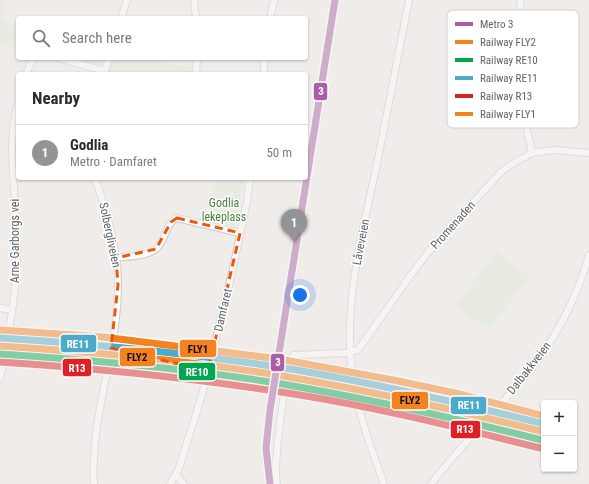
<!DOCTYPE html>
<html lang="en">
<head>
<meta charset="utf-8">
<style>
	body { margin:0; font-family:"Roboto Condensed",sans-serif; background:#f2f2f3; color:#2b2b33 }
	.controls { position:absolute; right:12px; bottom:12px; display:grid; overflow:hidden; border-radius:4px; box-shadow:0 1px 3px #0004 }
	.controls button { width:36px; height:36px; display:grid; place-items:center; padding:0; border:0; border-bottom:1px solid #e1e1e2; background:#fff; color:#2b2b33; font:20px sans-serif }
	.you { position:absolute; left:300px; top:295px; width:14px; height:14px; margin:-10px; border:3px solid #fff; border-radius:50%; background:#1a73e8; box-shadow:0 0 0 6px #1a73e833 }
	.badge { display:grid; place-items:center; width:26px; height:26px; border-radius:50%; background:#929495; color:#fff; font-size:13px; font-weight:700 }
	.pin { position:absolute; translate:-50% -33px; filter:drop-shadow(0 1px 2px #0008) }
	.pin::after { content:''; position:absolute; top:21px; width:14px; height:12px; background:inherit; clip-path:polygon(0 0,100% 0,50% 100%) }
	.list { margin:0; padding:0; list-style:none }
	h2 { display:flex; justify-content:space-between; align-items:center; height:52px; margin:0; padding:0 16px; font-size:17px }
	h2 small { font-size:13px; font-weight:400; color:#7c7c81 }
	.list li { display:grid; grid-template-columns:26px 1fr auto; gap:12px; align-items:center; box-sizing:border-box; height:56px; padding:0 16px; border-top:1px solid #e1e1e2 }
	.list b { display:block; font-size:15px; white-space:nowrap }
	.list p { margin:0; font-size:13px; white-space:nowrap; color:#7c7c81 }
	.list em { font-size:13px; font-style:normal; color:#7c7c81 }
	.icon { flex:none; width:22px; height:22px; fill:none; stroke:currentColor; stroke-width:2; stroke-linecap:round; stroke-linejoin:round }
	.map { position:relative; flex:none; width:589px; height:484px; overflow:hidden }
	.search { position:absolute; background:#fff; box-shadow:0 1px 3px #0004; left:16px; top:16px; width:292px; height:44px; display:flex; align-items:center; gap:10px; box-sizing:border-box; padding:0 14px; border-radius:4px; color:#7c7c81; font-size:15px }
	.panel { position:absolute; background:#fff; box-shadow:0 1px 3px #0004; left:16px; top:72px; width:292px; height:108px; border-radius:4px }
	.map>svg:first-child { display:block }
	.green { fill:#dde8d7 }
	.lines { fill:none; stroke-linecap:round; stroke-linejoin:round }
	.minor-casing { stroke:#cbcaca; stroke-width:8 }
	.minor { stroke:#fdfcfc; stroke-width:6 }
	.rail-1-casing { stroke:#fff; stroke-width:10 }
	.rail-2-casing { stroke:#fff; stroke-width:10 }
	.rail-3-casing { stroke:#fff; stroke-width:10 }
	.rail-4-casing { stroke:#fff; stroke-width:10 }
	.rail-5-casing { stroke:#fff; stroke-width:10 }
	.rail-1 { stroke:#f58220; stroke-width:7 }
	.rail-2 { stroke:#00a651; stroke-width:7 }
	.rail-3 { stroke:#4caaca; stroke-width:7 }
	.rail-4 { stroke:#df2027; stroke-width:7 }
	.rail-5 { stroke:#f58220; stroke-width:7 }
	.metro-1-casing { stroke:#fff; stroke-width:10 }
	.metro-1 { stroke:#a85fa5; stroke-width:7 }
	.marked { fill:none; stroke:#e8590c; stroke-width:3; stroke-dasharray:8 5; stroke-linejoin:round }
	.labels { text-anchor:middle; stroke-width:3; stroke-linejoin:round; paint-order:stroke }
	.park-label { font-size:12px; fill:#4a7e3f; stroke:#fff }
	.street-label { font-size:12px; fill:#606467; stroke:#fff }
	.key { fill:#fff; stroke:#cfd0d1; stroke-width:1 }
	.key-label { font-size:11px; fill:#606467 }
	.line-badge { stroke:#fff; stroke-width:1.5 }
	.badge-label { font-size:11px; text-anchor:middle; font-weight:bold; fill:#fff }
	.pale-badge-label { font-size:11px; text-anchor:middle; font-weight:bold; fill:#111 }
</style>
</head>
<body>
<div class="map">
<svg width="589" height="484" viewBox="0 0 589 484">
	<rect width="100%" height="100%" fill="#efecea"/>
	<!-- green -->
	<g class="green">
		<polygon points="0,0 5,0 2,21 18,26 18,49 0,44"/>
		<polygon points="54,58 139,58 197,69 197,74 115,74"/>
		<polygon points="217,178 244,178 236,224 234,227 230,228 206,223"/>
		<polygon points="496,251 529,276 489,330 456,306"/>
	</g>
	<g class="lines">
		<!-- minor casing -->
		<g class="minor-casing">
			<g id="minor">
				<polyline points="194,0 196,18"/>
				<path d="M 521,0 C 513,53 520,102 532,153"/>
				<polyline points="121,18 127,0"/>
				<polyline points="270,18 274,0"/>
				<polyline points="58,58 105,71"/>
				<polyline points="264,58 264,74"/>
				<polyline points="26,74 33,58"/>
				<polyline points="104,74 109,58"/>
				<polyline points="196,74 197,58"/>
				<path d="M 116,258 C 128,256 146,257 156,249 C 166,241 165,223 177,218 L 240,233"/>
				<polyline points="0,308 12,310"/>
				<polyline points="111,348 208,371"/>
				<path d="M 0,379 C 8,336 17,294 17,250 C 16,230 16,209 14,189 C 12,159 10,132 18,102"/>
				<polyline points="176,475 184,484"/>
				<path d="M 94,484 C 90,416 118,352 118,285 C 118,248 107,212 95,178"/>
				<polyline points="170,484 179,468 202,395 232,273 247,201 250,178"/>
				<path d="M 277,484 C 273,465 285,370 294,355 L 346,353 L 358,350 L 413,272 L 430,250 L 501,172 L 509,166 L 532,153 L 555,150 L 589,153"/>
				<path d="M 384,484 C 370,445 355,406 351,364 C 345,297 363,229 377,164 C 388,109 398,54 409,0"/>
				<path d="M 431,484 C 463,442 502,406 535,364 C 559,332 578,294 589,255"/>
			</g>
		</g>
		<!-- minor -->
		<use href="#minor" class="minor"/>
		<!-- rail-1 casing -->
		<g class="rail-1-casing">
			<path id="rail-1" d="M 0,346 C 93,352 185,360 277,375 C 367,390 456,410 544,432"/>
		</g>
		<!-- rail-2 casing -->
		<g class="rail-2-casing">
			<path id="rail-2" d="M 0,354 C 92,360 185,368 276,383 C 366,398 454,418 542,440"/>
		</g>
		<!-- rail-3 casing -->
		<g class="rail-3-casing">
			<path id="rail-3" d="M 1,338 C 93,344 186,353 278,367 C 367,381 456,402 544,424"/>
		</g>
		<!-- rail-4 casing -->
		<g class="rail-4-casing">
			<path id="rail-4" d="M 0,362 C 92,368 183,377 274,391 C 364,404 452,426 540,448"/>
		</g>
		<!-- rail-5 casing -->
		<g class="rail-5-casing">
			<polyline id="rail-5" points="1,330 103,337 279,359 393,380 455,393 544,416"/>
		</g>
		<!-- rail-1 -->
		<use href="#rail-1" class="rail-1"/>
		<!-- rail-2 -->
		<use href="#rail-2" class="rail-2"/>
		<!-- rail-3 -->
		<use href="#rail-3" class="rail-3"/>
		<!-- rail-4 -->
		<use href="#rail-4" class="rail-4"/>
		<!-- rail-5 -->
		<use href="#rail-5" class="rail-5"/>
		<!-- metro-1 casing -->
		<g class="metro-1-casing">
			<polyline id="metro-1" points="270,484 266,448 270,410 335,0"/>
		</g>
		<!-- metro-1 -->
		<use href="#metro-1" class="metro-1"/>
	</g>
	<!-- marked area -->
	<path d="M0 0H589V484H0ZM 177,218 L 240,233 L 208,371 L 111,348 L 118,285 L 116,258 L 156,249 L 171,222 Z" fill="#efecea" fill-opacity=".55" fill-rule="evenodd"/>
	<path class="marked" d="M 177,218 L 240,233 L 208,371 L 111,348 L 118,285 L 116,258 L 156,249 L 171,222 Z"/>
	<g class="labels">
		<!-- park labels -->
		<g class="park-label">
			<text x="224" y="207">Godlia<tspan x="224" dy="14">lekeplass</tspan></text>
		</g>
		<!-- street labels -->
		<g class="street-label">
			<text transform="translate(453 225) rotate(-48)" y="4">Promenaden</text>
			<text transform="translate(110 235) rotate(78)" y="4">Solbergliveien</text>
			<text transform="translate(15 241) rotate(-90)" y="4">Arne Garborgs vei</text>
			<text transform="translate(361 242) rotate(-79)" y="4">Låveveien</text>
			<text transform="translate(223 310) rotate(-77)" y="4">Damfaret</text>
			<text transform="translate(529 368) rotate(-52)" y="4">Dalbakkveien</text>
		</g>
	</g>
	<!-- legend -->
	<rect x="447" y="10" width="132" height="118" rx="6" class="key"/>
	<rect x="455" y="22" width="18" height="4" fill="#a85fa5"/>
	<rect x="455" y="40" width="18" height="4" fill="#f58220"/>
	<rect x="455" y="58" width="18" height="4" fill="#00a651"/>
	<rect x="455" y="76" width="18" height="4" fill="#4caaca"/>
	<rect x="455" y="94" width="18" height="4" fill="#df2027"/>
	<rect x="455" y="112" width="18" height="4" fill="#f58220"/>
	<g class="key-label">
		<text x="480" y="28">Metro 3</text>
		<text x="480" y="46">Railway FLY2</text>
		<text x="480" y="64">Railway RE10</text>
		<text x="480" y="82">Railway RE11</text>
		<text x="480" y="100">Railway R13</text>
		<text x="480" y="118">Railway FLY1</text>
	</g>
	<g class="line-badge">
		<rect x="313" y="82" width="15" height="19" rx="4" fill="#a85fa5"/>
		<rect x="60" y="334" width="37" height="19" rx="4" fill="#4caaca"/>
		<rect x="179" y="339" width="38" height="19" rx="4" fill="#f58220"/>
		<rect x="119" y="347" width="37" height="20" rx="4" fill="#f58220"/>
		<rect x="270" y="353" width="15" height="19" rx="4" fill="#a85fa5"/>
		<rect x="62" y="358" width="30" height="19" rx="4" fill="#df2027"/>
		<rect x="178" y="362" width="38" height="19" rx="4" fill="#00a651"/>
		<rect x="391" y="391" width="38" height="19" rx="4" fill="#f58220"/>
		<rect x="450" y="396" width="37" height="19" rx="4" fill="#4caaca"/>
		<rect x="450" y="420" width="31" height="19" rx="4" fill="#df2027"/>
	</g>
	<g class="badge-label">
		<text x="321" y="95">3</text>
		<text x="78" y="348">RE11</text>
		<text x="278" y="366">3</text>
		<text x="77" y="372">R13</text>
		<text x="197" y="376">RE10</text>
		<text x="469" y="409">RE11</text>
		<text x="465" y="433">R13</text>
	</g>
	<g class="pale-badge-label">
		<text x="198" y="353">FLY1</text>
		<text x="137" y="361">FLY2</text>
		<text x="410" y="404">FLY2</text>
	</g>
</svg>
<div class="controls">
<button>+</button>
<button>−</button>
</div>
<div class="you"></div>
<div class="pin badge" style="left:294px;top:242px">1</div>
<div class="search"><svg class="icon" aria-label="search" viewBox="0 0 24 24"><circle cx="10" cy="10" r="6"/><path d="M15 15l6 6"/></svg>Search here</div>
<section class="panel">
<h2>Nearby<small></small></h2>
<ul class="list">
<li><span class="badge">1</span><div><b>Godlia</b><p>Metro · Damfaret</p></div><em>50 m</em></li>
</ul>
</section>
</div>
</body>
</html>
